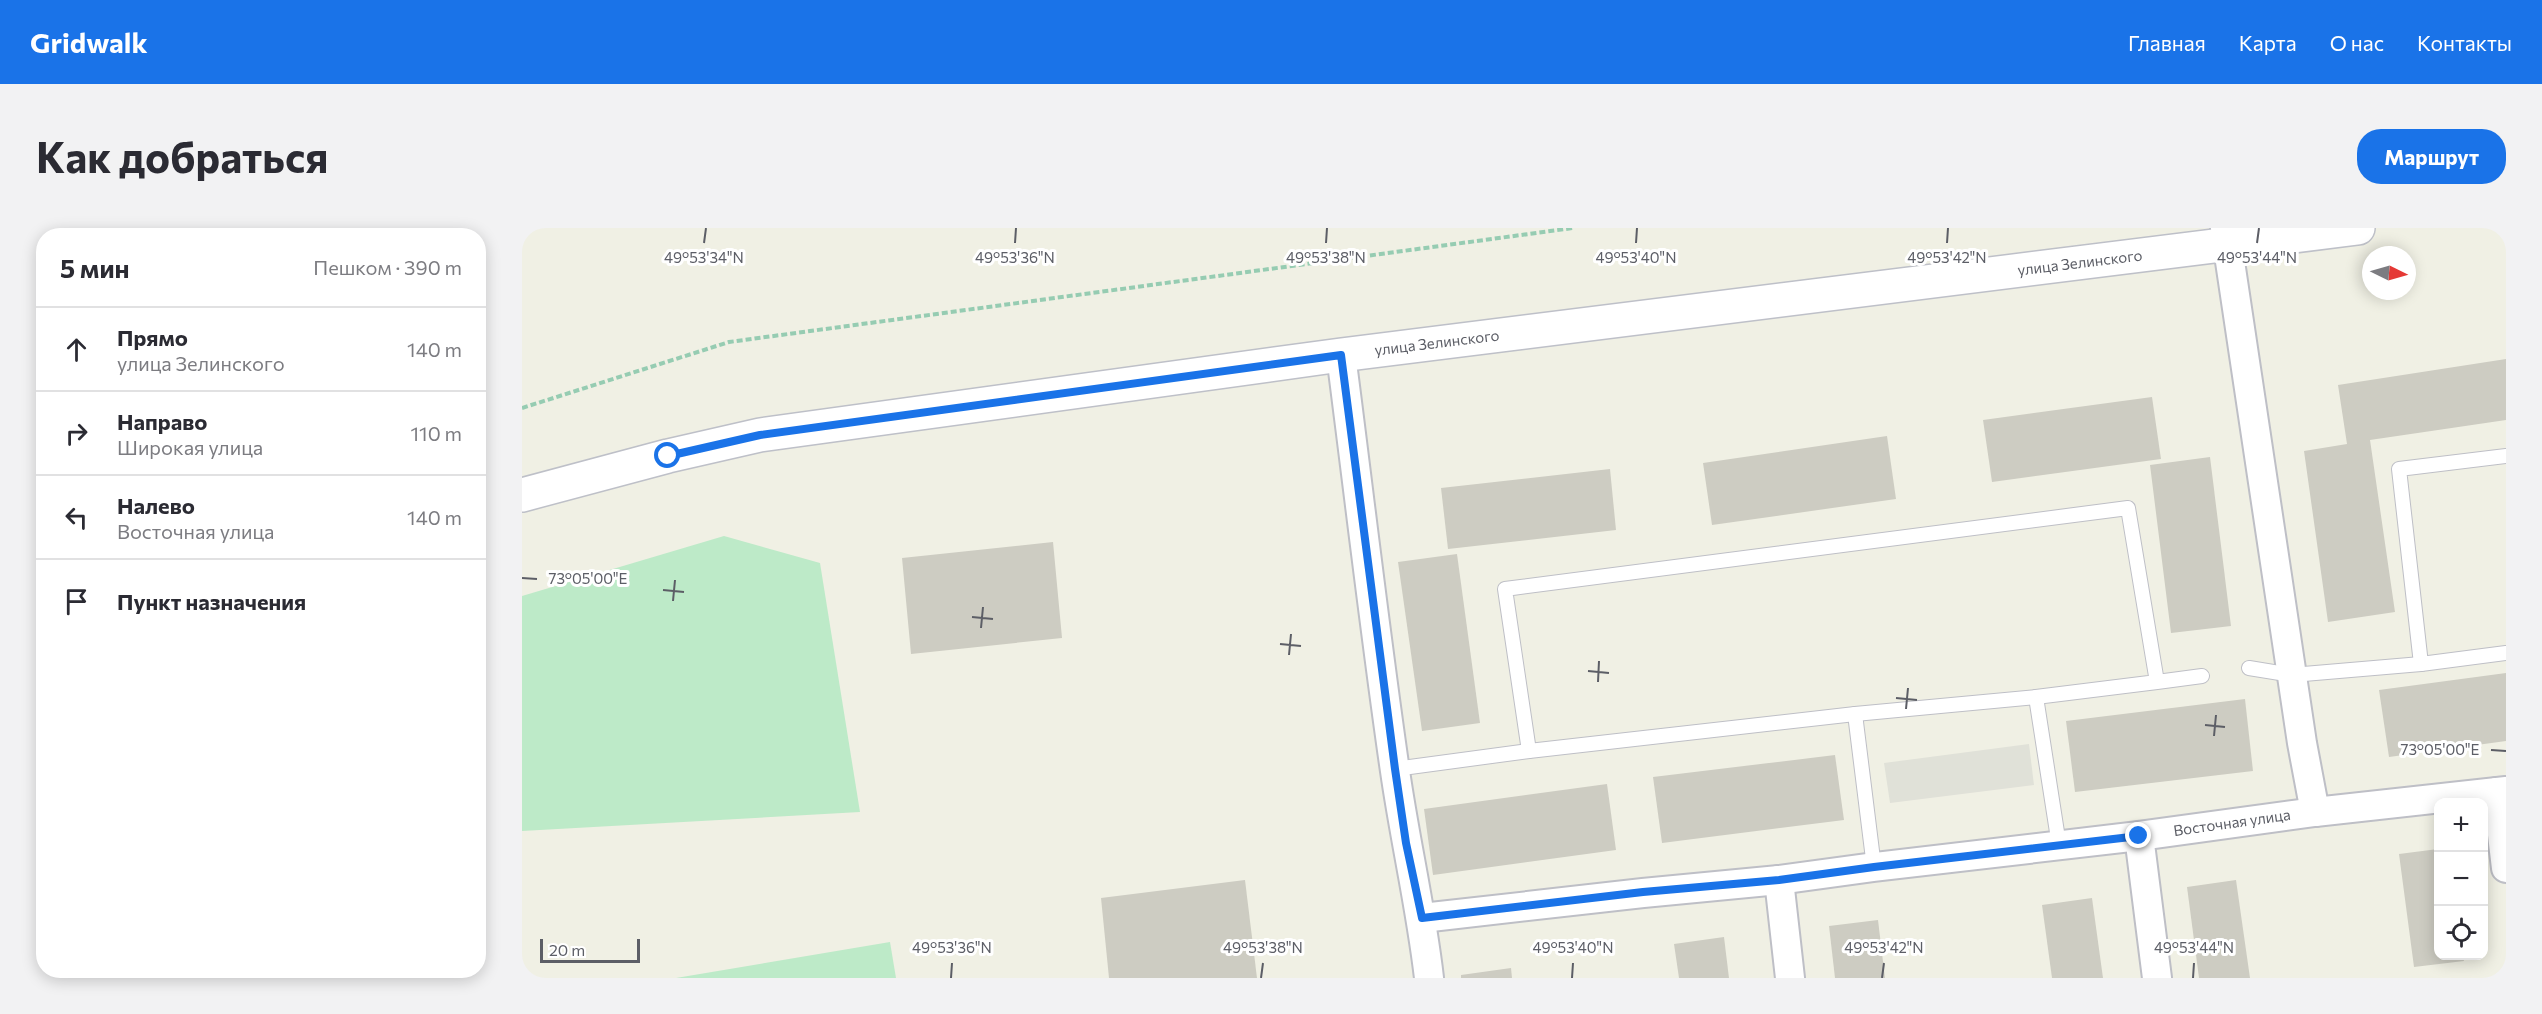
<!DOCTYPE html>
<html lang="ru">
<head>
<meta charset="utf-8">
<style>
	body { margin:0; font-family:Commissioner,sans-serif; background:#f2f2f3; color:#2b2b33 }
	.controls { position:absolute; right:18px; bottom:18px; display:grid; overflow:hidden; border-radius:12px; box-shadow:0 3px 15px #0003 }
	.controls button { width:54px; height:54px; display:grid; place-items:center; padding:0; border:0; border-bottom:2px solid #e1e1e2; background:#fff; color:#2b2b33; font:30px sans-serif }
	.compass { position:absolute; left:1840px; top:18px; width:54px; height:54px; border-radius:50%; background:#fff; box-shadow:0 3px 15px #0003; rotate:95deg }
	.scale { position:absolute; left:18px; bottom:15px; width:100px; box-sizing:border-box; padding-left:6px; border:3px solid #5c5e66; border-top:0; font-size:16px; line-height:21px; white-space:nowrap; color:#5c5e66; -webkit-text-stroke:4px #fff; paint-order:stroke }
	.stop { position:absolute; width:18px; height:18px; margin:-14px; border:4px solid #1a73e8; border-radius:50%; background:#fff }
	.stop.end { background:#1a73e8; border-color:#fff; box-shadow:0 2px 6px #0008 }
	.list { margin:0; padding:0; list-style:none }
	h2 { display:flex; justify-content:space-between; align-items:center; height:78px; margin:0; padding:0 24px; font-size:26px }
	h2 small { font-size:20px; font-weight:400; color:#7c7c81 }
	.list li { display:grid; grid-template-columns:39px 1fr auto; gap:18px; align-items:center; box-sizing:border-box; height:84px; padding:0 24px; border-top:2px solid #e1e1e2 }
	.list b { display:block; font-size:22px; white-space:nowrap }
	.list p { margin:0; font-size:20px; white-space:nowrap; color:#7c7c81 }
	.list em { font-size:20px; font-style:normal; color:#7c7c81 }
	.icon { flex:none; width:33px; height:33px; fill:none; stroke:currentColor; stroke-width:2; stroke-linecap:round; stroke-linejoin:round }
	.map { position:relative; flex:none; width:1984px; height:750px; overflow:hidden; border-radius:24px }
	header { display:flex; align-items:center; gap:36px; box-sizing:border-box; height:84px; padding:0 30px; background:#1a73e8; color:#fff }
	header strong { font-size:28px }
	nav { display:flex; gap:33px; margin-inline-start:auto; font-size:21px }
	.intro { display:flex; align-items:center; justify-content:space-between; box-sizing:border-box; height:144px; padding:0 36px }
	h1 { margin:0; font-size:42px }
	.button { padding:15px 27px; border-radius:24px; background:#1a73e8; color:#fff; font-size:21px; font-weight:700 }
	main { display:flex; gap:36px; padding:0 36px }
	aside { flex:1; background:#fff; border-radius:24px; box-shadow:0 3px 15px #0003 }
	.map>svg:first-child { display:block }
	.industrial { fill:#e0e1d8 }
	.green { fill:#bdeac8 }
	.building { fill:#cdccc2 }
	.lines { fill:none; stroke-linecap:round; stroke-linejoin:round }
	.service-casing { stroke:#bebfc6; stroke-width:16 }
	.minor-casing { stroke:#bebfc6; stroke-width:32 }
	.secondary-casing { stroke:#bec0c8; stroke-width:36 }
	.path { stroke:#96ccb2; stroke-width:4; stroke-dasharray:6 3; stroke-linecap:butt }
	.service { stroke:#fff; stroke-width:14 }
	.minor { stroke:#fff; stroke-width:28 }
	.secondary { stroke:#fff; stroke-width:33 }
	.route { stroke:#1a73e8; stroke-width:8 }
	.ticks { fill:none; stroke:#5c5e66; stroke-width:2 }
	.labels { text-anchor:middle; stroke-width:6; stroke-linejoin:round; paint-order:stroke }
	.street-label { font-size:15px; fill:#5c5e66; stroke:#fff }
	.ticks-label { font-size:15px; text-anchor:middle; fill:#5c5e66; stroke:#fff; stroke-width:6; stroke-linejoin:round; paint-order:stroke }
</style>
</head>
<body>
<header>
<strong>Gridwalk</strong>
<nav><a>Главная</a><a>Карта</a><a>О нас</a><a>Контакты</a></nav>
</header>
<div class="intro"><h1>Как добраться</h1><a class="button">Маршрут</a></div>
<main>
<aside>
<h2>5 мин<small>Пешком · 390 m</small></h2>
<ul class="list">
<li><svg class="icon" aria-label="ahead" viewBox="0 0 24 24"><path d="M12 20V5M6 11l6-6 6 6"/></svg><div><b>Прямо</b><p>улица Зелинского</p></div><em>140 m</em></li>
<li><svg class="icon" aria-label="right" viewBox="0 0 24 24"><path d="M7 20v-9h11M14 6l5 5-5 5"/></svg><div><b>Направо</b><p>Широкая улица</p></div><em>110 m</em></li>
<li><svg class="icon" aria-label="left" viewBox="0 0 24 24"><path d="M17 20v-9H6M10 6l-5 5 5 5"/></svg><div><b>Налево</b><p>Восточная улица</p></div><em>140 m</em></li>
<li><svg class="icon" aria-label="arrive" viewBox="0 0 24 24"><path d="M6 21V4h12l-3 4 3 4H6"/></svg><div><b>Пункт назначения</b></div></li>
</ul>
</aside>
<div class="map">
<svg width="1984" height="750" viewBox="0 0 1984 750">
	<rect width="100%" height="100%" fill="#f0f0e4"/>
	<!-- industrial -->
	<polygon class="industrial" points="1507,516 1512,557 1368,575 1362,535"/>
	<!-- green -->
	<g class="green">
		<polygon points="202,308 298,335 338,584 0,603 0,368"/>
		<polygon points="368,714 374,750 154,750"/>
	</g>
	<!-- building -->
	<g class="building">
		<polygon points="1984,131 1984,192 1848,212 1873,384 1806,394 1782,223 1825,216 1816,157"/>
		<polygon points="1630,169 1639,231 1470,254 1461,192"/>
		<polygon points="1365,208 1374,271 1190,297 1181,235"/>
		<polygon points="1688,229 1709,398 1649,405 1628,237"/>
		<polygon points="1088,241 1094,302 926,321 919,260"/>
		<polygon points="531,314 540,410 389,426 380,330"/>
		<polygon points="935,326 958,495 900,503 876,334"/>
		<polygon points="1984,445 1984,513 1867,529 1857,462"/>
		<polygon points="1723,471 1731,543 1553,564 1544,493"/>
		<polygon points="1313,527 1322,592 1140,615 1131,549"/>
		<polygon points="1085,556 1094,622 911,647 902,581"/>
		<polygon points="1916,621 1916,728 1941,728 1942,733 1892,739 1877,626"/>
		<polygon points="723,652 735,750 587,750 579,670"/>
		<polygon points="1714,652 1728,750 1677,750 1665,659"/>
		<polygon points="1570,670 1581,750 1530,750 1520,677"/>
		<polygon points="1356,692 1363,750 1313,750 1307,698"/>
		<polygon points="1202,709 1207,750 1157,750 1152,716"/>
		<polygon points="989,740 990,750 939,750 939,747"/>
	</g>
	<g class="lines">
		<!-- service casing -->
		<g class="service-casing">
			<g id="service">
				<polyline points="1984,228 1877,241 1899,436 1984,425"/>
				<polyline points="1727,440 1770,447 1899,436"/>
				<polyline points="1635,454 1514,469 1333,486 1007,523 983,361 1606,280 1635,454 1680,448"/>
				<polyline points="1514,469 1537,617"/>
				<polyline points="1333,486 1352,639"/>
				<polyline points="873,541 1007,523"/>
			</g>
		</g>
		<!-- minor casing -->
		<g class="minor-casing">
			<g id="minor">
				<polyline points="1703,0 1780,515 1793,584"/>
				<path d="M 819,127 C 837,266 853,405 873,543 C 883,613 899,680 907,750"/>
				<polyline points="1975,564 1984,640"/>
				<polyline points="1617,608 1635,750"/>
				<polyline points="1257,652 1268,750"/>
				<polyline points="900,690 1121,665 1257,652 1352,639 1617,608 1793,584 1984,563"/>
			</g>
		</g>
		<!-- secondary casing -->
		<g class="secondary-casing">
			<polyline id="secondary" points="0,267 146,228 238,207 819,127 1836,0"/>
		</g>
		<!-- path -->
		<polyline class="path" points="0,180 207,114 1051,0"/>
		<!-- service -->
		<use href="#service" class="service"/>
		<!-- minor -->
		<use href="#minor" class="minor"/>
		<!-- secondary -->
		<use href="#secondary" class="secondary"/>
	</g>
	<g class="lines">
		<!-- route -->
		<polyline class="route" points="146,228 238,207 819,127 873,541 884,615 900,690 1121,664 1257,652 1352,639 1617,608"/>
	</g>
	<!-- ticks -->
	<path class="ticks" d="M 182,15 L 184,0M 493,15 L 494,0M 804,15 L 805,0M 1114,15 L 1115,0M 1425,15 L 1426,0M 1735,15 L 1737,0M 0,350 L 15,351M 141,362 L 162,364M 151,373 L 153,352M 450,389 L 471,391M 459,400 L 461,379M 758,416 L 779,418M 767,427 L 769,406M 1066,443 L 1087,445M 1076,454 L 1077,433M 1374,470 L 1395,472M 1384,481 L 1386,460M 1683,497 L 1703,499M 1692,508 L 1694,487M 1969,522 L 1984,523M 429,750 L 430,735M 739,750 L 741,735M 1050,750 L 1051,735M 1360,750 L 1362,735M 1671,750 L 1672,735"/>
	<g class="labels">
		<!-- street labels -->
		<g class="street-label">
			<text transform="translate(1558 35) rotate(-7)" y="5">улица Зелинского</text>
			<text transform="translate(915 115) rotate(-7)" y="5">улица Зелинского</text>
			<text transform="translate(1710 595) rotate(-8)" y="5">Восточная улица</text>
		</g>
	</g>
	<g class="ticks-label">
		<text x="182" y="35">49°53'34"N</text>
		<text x="493" y="35">49°53'36"N</text>
		<text x="804" y="35">49°53'38"N</text>
		<text x="1114" y="35">49°53'40"N</text>
		<text x="1425" y="35">49°53'42"N</text>
		<text x="1735" y="35">49°53'44"N</text>
		<text x="66" y="356">73°05'00"E</text>
		<text x="1918" y="527">73°05'00"E</text>
		<text x="430" y="725">49°53'36"N</text>
		<text x="741" y="725">49°53'38"N</text>
		<text x="1051" y="725">49°53'40"N</text>
		<text x="1362" y="725">49°53'42"N</text>
		<text x="1672" y="725">49°53'44"N</text>
	</g>
</svg>
<div class="controls">
<button>+</button>
<button>−</button>
<button><svg class="icon" aria-label="locate" viewBox="0 0 24 24"><circle cx="12" cy="12" r="6"/><path d="M12 2v4M12 18v4M2 12h4M18 12h4"/></svg></button>
</div>
<svg class="compass" viewBox="-18 -18 36 36"><path d="M0-13l5 13h-10z" fill="#e53935"/><path d="M0 13l5-13h-10z" fill="#7c7c81"/></svg>
<div class="scale">20 m</div>
<div class="stop" style="left:146px;top:228px"></div>
<div class="stop end" style="left:1617px;top:608px"></div>
</div>
</main>
</body>
</html>
